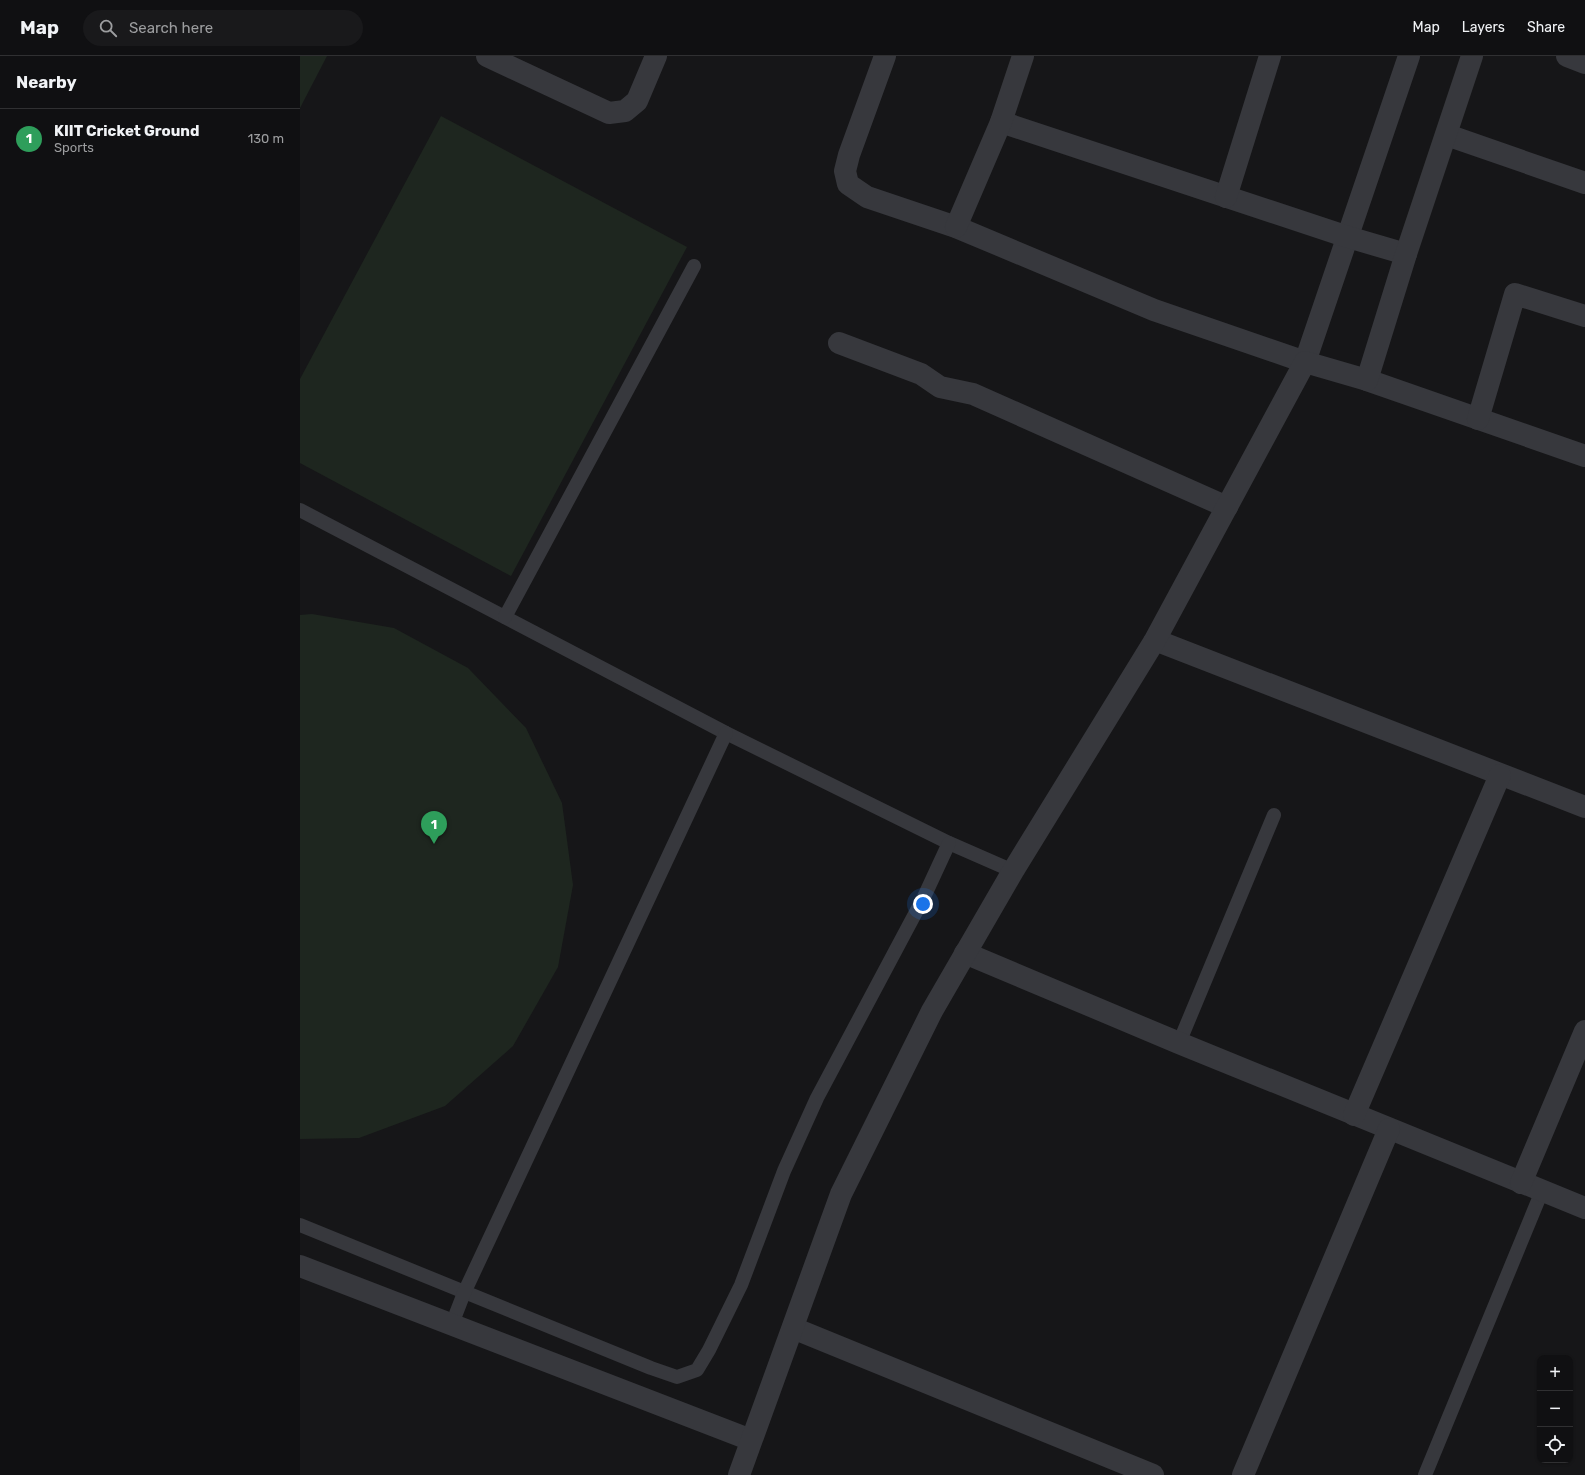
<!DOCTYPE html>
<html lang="en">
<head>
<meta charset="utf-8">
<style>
	body { margin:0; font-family:Rubik,sans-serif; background:#19191b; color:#f1f3f6 }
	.controls { position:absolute; right:12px; bottom:12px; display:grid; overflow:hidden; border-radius:8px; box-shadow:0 1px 3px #0004 }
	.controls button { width:36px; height:36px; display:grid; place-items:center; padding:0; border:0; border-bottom:1px solid #303032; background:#101012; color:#f1f3f6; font:20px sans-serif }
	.you { position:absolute; left:623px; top:848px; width:14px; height:14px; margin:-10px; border:3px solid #fff; border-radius:50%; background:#1a73e8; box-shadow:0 0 0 6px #1a73e833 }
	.badge { display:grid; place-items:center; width:26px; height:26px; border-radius:50%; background:#d93025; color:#fff; font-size:13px; font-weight:700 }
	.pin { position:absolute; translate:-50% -33px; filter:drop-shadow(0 1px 2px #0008) }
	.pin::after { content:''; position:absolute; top:21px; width:14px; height:12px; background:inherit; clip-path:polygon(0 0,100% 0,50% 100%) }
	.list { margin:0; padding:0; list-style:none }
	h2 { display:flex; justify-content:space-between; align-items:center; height:52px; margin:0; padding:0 16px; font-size:17px }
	h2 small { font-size:13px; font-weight:400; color:#9c9d9f }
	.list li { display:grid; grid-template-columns:26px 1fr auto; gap:12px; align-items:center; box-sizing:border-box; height:60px; padding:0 16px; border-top:1px solid #303032 }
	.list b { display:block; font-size:15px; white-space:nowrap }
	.list p { margin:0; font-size:13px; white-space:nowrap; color:#9c9d9f }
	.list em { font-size:13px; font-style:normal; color:#9c9d9f }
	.icon { flex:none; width:22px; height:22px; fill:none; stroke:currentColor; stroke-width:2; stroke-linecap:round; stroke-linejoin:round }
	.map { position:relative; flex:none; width:1285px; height:1419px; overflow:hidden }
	header { display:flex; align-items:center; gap:24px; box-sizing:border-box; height:56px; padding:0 20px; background:#101012; border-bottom:1px solid #303032 }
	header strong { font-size:19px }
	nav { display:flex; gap:22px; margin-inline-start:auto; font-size:14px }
	.search { width:280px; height:36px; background:#19191b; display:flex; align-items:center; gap:10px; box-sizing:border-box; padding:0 14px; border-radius:22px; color:#9c9d9f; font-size:15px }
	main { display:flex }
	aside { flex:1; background:#101012 }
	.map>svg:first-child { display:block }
	.green { fill:#1e261f }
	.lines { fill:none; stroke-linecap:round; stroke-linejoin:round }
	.service { stroke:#37383d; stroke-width:14 }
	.minor { stroke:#37383d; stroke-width:22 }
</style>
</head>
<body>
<header>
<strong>Map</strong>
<div class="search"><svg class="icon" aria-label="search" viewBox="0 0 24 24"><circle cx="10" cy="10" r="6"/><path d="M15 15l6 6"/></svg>Search here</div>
<nav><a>Map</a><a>Layers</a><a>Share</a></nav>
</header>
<main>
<aside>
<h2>Nearby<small></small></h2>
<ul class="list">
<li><span class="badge" style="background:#2e9e5b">1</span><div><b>KIIT Cricket Ground</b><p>Sports</p></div><em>130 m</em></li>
</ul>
</aside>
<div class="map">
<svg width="1285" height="1419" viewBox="0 0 1285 1419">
	<rect width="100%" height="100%" fill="#161618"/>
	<!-- green -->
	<g class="green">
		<polygon points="0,0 27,0 0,52"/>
		<polygon points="141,60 387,191 211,520 0,407 0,323"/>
		<polygon points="12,558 94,572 168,612 226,672 262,747 273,829 258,911 213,990 145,1050 59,1082 0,1083 0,559"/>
	</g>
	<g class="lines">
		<!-- service -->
		<g class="service">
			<polyline points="0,454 426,677 649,787 713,815"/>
			<polyline points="205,561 394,210"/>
			<polyline points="879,987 974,759"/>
			<polyline points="0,1169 351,1312 377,1321 397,1314 409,1294 441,1229 484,1115 517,1042 624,841 649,787"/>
			<polyline points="152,1268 164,1237 426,677"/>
			<polyline points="1125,1419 1242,1135"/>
		</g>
		<!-- minor -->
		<g class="minor">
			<polyline points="187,0 309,57 325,55 337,45 356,0"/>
			<polyline points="585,0 549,99 545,115 548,128 567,141 656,171 854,254 1005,306 1109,0"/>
			<polyline points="1267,0 1285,7"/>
			<polyline points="701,66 1048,181 1106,198"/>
			<polyline points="1147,79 1285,127"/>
			<polyline points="926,141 970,0"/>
			<polyline points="656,171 701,66 723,0"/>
			<polyline points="539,287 621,318 640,331 673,338 927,451"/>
			<polyline points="1067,324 1285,400"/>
			<polyline points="1178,363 1215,238 1285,260"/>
			<polyline points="855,584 1285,751"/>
			<polyline points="665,897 879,987 1285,1152"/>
			<polyline points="1054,1059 1200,719"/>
			<polyline points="1221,1127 1285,975"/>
			<polyline points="0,1210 451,1384"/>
			<polyline points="493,1272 853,1419"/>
			<polyline points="439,1419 541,1138 632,955 713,815 855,584 1005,306 1067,324 1106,198 1172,0"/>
			<polyline points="943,1419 1089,1073"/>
		</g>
	</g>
</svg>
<div class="controls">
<button>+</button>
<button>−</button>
<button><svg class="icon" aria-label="locate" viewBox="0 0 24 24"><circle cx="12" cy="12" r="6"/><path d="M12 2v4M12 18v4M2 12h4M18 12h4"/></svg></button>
</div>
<div class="you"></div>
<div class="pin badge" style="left:134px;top:788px;background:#2e9e5b">1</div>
</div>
</main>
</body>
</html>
